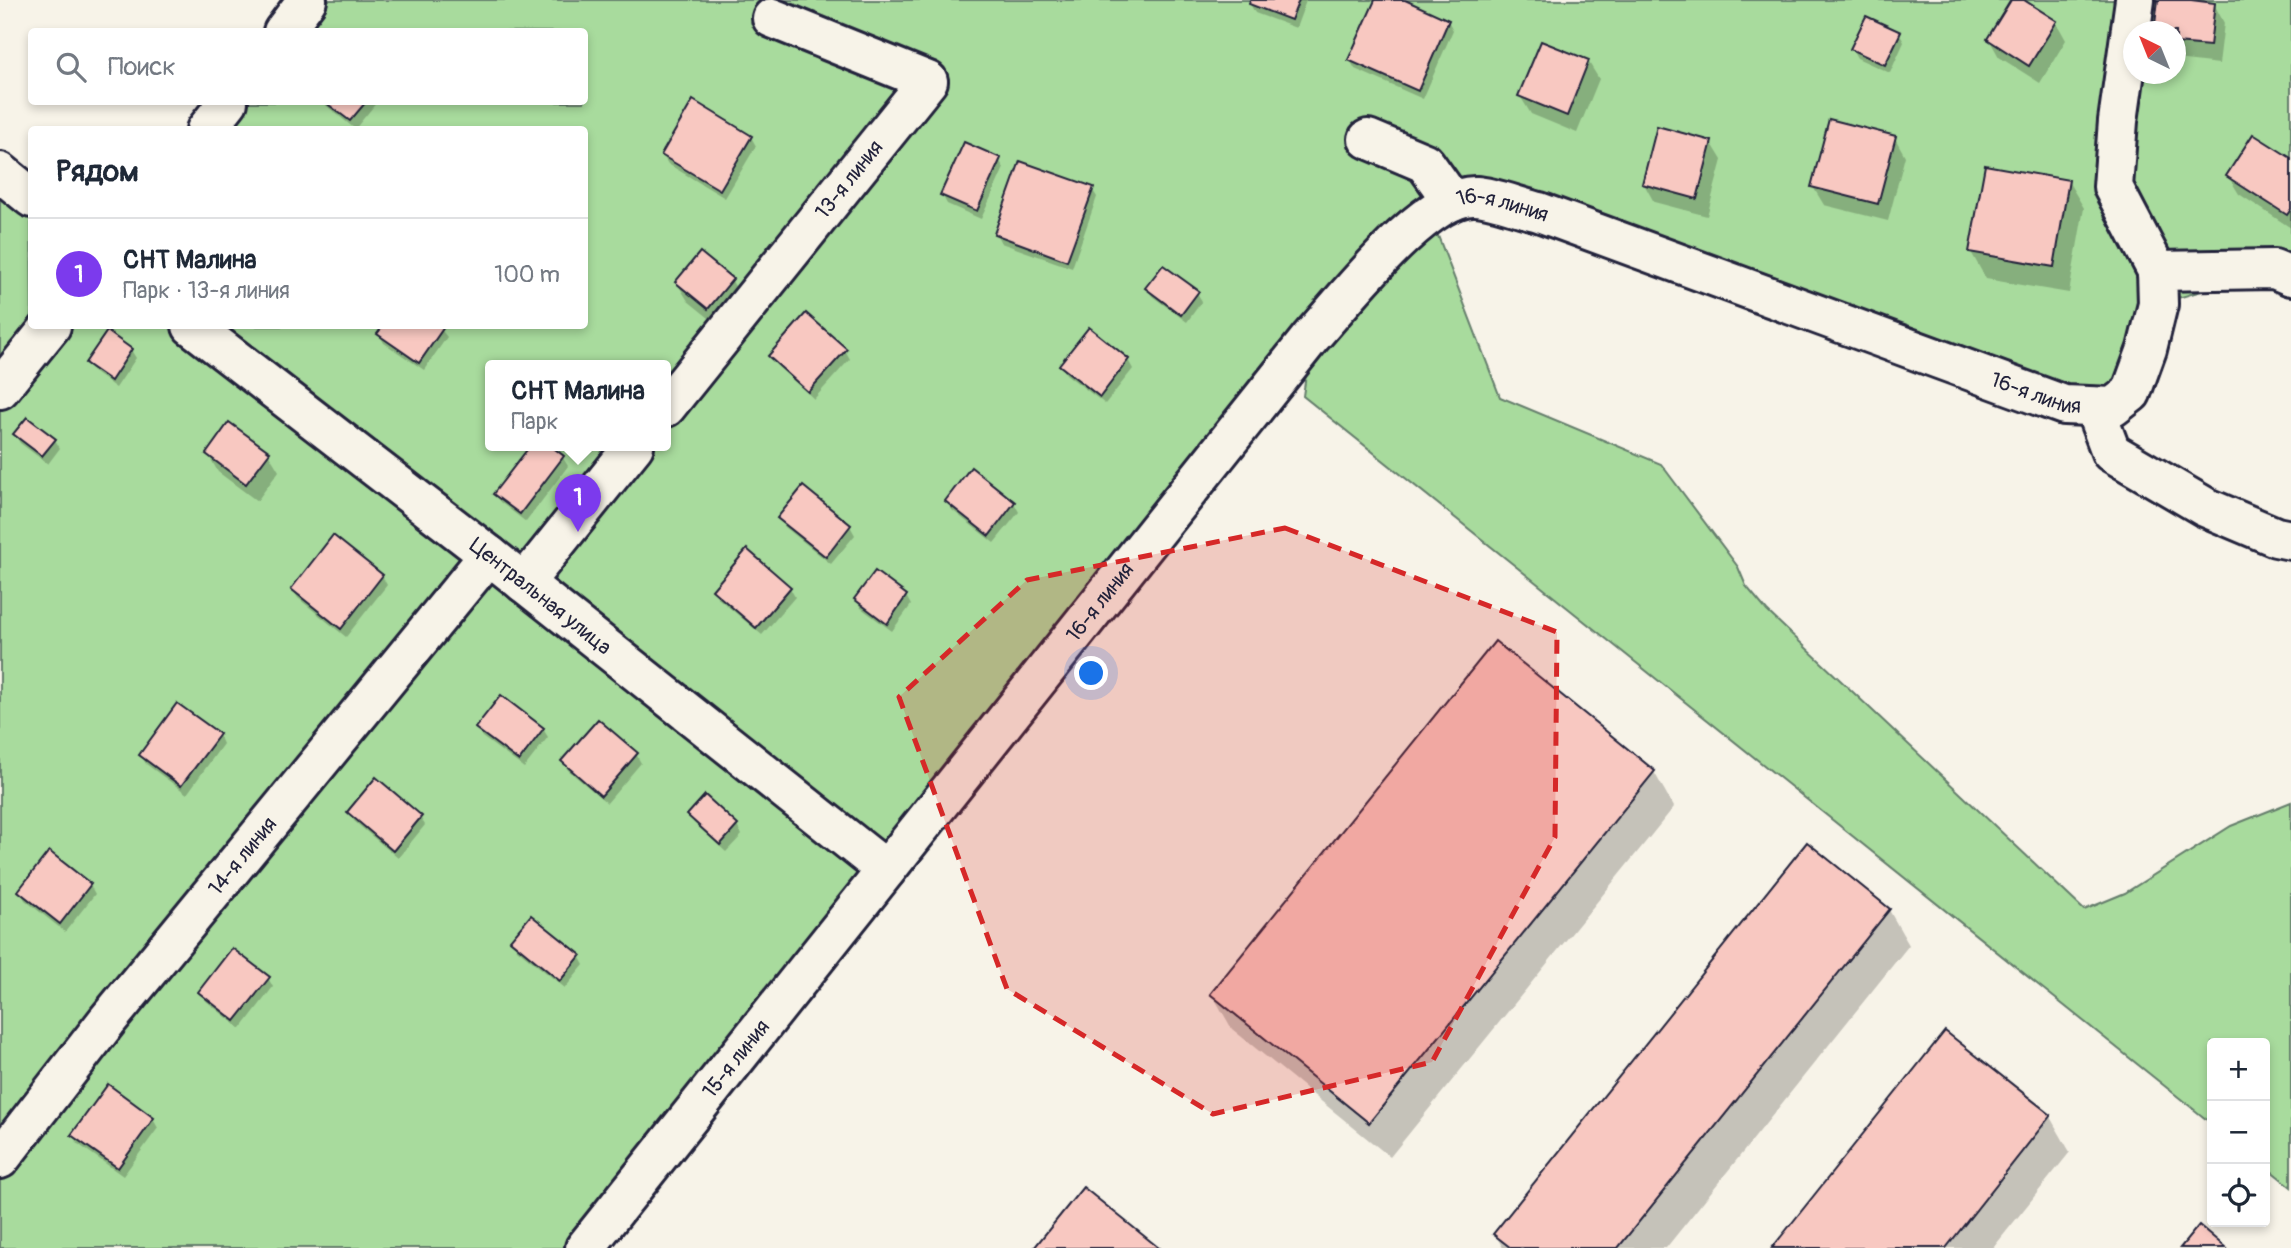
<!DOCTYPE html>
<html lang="ru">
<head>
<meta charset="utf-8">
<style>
	body { margin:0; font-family:Pangolin,sans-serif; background:#f6f6f7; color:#1f2937 }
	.controls { position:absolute; right:21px; bottom:21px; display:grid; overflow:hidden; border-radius:7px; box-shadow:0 4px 10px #0003 }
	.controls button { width:63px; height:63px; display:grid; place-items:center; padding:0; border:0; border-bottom:2px solid #e0e1e3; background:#fff; color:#1f2937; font:35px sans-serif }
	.compass { position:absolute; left:2123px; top:21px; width:63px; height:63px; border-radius:50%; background:#fff; box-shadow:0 4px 10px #0003; rotate:317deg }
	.you { position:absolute; left:1092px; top:674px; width:24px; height:24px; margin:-18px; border:5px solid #fff; border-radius:50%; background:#1a73e8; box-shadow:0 0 0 10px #1a73e833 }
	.badge { display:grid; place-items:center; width:46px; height:46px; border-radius:50%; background:#7c3aed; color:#fff; font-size:23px; font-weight:700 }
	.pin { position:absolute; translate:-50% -58px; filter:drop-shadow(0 2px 4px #0008) }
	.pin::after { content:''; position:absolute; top:37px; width:24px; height:21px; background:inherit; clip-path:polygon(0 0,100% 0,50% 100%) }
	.popup { position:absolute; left:485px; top:360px; width:186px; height:91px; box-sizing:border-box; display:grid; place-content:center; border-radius:7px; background:#fff; filter:drop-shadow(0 2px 5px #0005); font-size:23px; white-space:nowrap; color:#747a83 }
	.popup b { font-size:26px; color:#1f2937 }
	.popup::after { content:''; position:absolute; left:50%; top:100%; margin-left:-14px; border:14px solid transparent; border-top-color:#fff }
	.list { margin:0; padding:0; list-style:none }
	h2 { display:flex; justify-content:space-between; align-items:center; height:91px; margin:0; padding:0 28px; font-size:30px }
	h2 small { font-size:23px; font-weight:400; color:#747a83 }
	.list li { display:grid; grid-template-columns:46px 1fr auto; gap:21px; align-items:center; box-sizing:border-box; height:112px; padding:0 28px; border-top:2px solid #e0e1e3 }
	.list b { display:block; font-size:26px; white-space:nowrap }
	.list p { margin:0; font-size:23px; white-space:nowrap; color:#747a83 }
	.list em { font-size:23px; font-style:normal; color:#747a83 }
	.icon { flex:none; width:38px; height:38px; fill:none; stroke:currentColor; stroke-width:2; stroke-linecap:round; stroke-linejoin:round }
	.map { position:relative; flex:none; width:2291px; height:1248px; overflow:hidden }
	.search { position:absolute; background:#fff; box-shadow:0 4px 10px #0003; left:28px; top:28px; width:560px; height:77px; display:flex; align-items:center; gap:18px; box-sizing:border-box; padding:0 24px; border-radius:7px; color:#747a83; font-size:26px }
	.panel { position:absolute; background:#fff; box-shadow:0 4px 10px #0003; left:28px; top:126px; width:560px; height:203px; border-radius:7px }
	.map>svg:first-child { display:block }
	.green { fill:#a8db9d; stroke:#657e6c; stroke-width:2; fill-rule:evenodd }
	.shadow { fill:#0003 }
	.building { fill:#f8c8c1; stroke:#22223b; stroke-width:2 }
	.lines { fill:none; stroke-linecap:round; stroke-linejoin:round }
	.minor-casing { stroke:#22223b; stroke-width:44 }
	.minor { stroke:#f7f3e8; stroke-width:38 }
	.marked { fill:#d62828; fill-opacity:0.2; stroke:#d62828; stroke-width:5; stroke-dasharray:14 9; stroke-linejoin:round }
	.labels { text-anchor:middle; stroke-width:5; stroke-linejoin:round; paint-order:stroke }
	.street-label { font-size:21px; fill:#22223b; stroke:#f7f3e8 }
</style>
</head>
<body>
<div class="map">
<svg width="2291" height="1248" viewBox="0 0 2291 1248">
	<rect width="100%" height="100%" fill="#f7f3e8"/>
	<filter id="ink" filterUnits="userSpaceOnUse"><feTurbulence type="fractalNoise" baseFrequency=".0143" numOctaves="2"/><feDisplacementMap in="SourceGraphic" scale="14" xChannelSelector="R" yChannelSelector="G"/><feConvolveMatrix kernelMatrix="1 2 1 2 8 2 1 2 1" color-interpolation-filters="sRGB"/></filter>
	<g filter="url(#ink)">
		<!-- green -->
		<path class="green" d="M 307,0 L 2291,0 L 2291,276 L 2274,269 L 2158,304 L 2113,407 L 1539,212 L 1430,215 L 1500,397 L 1661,464 L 1738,567 L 1746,586 L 1767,611 L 2084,910 L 2125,893 L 2231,826 L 2291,802 L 2291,1187 L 2265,1166 L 2265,1043 L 2212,1043 L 2212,1124 L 1303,396 L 1311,339 L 585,1248 L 0,1248 L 0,172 L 31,198 L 32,326 L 584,326 L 584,130 L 206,129 L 228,102 L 584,102 L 584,32 L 283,31 ZM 2134,32 L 2176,32 L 2176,74 L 2134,74 ZM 490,366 L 666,366 L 666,446 L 490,446 Z"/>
		<!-- shadow -->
		<g class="shadow">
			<polygon points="1252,0 1305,0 1306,1 1296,28 1255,13 1250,4"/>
			<polygon points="1377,0 1401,0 1448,21 1453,30 1423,99 1355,69 1350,60"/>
			<polygon points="2013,0 2021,0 2056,22 2066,40 2040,83 1999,57 1989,39"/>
			<polygon points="2159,0 2214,4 2224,23 2219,64 2176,59 2176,32"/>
			<polygon points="1899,33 1904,42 1890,73 1857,58 1852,49"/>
			<polygon points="1588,61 1599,79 1577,133 1531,114 1520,96"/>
			<polygon points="322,102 377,102 355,129"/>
			<polygon points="751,137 756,146 725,198 668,164 663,156"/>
			<polygon points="1895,138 1905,156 1888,221 1824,205 1813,187"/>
			<polygon points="1711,142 1722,160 1707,216 1654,202 1644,184"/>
			<polygon points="999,160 1004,168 981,219 947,204 942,195"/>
			<polygon points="2291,160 2291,228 2239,194 2228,176"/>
			<polygon points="2068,181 2084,208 2069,293 1986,279 1971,252"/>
			<polygon points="1092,189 1097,197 1072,268 1001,243 996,234"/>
			<polygon points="732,281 742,299 719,326 688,301 677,283"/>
			<polygon points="1147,288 1197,293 1202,301 1187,322 1152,296"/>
			<polygon points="385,326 438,326 447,337 424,370 384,343 379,334"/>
			<polygon points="1089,330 1128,360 1133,369 1105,404 1066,374 1061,365"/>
			<polygon points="131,350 136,358 116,388 92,371 87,363"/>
			<polygon points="845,350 850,359 814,399 775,364 770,356"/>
			<polygon points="15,435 55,440 60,448 48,464 20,443"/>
			<polygon points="548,446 563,458 568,466 526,522 500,502 495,494"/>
			<polygon points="268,453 279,471 257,501 218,472 208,454"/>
			<polygon points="803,489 850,526 855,535 831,564 785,527 780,518"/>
			<polygon points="947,501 1014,503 1019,512 994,543 952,510"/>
			<polygon points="382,576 387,585 346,637 298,598 293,590"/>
			<polygon points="790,588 795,597 762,635 719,599 714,590"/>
			<polygon points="906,596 911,605 892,631 861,608 856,599"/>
			<polygon points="477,728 543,729 548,737 524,768 482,737"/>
			<polygon points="219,735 223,744 187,794 146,764 141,755"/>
			<polygon points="636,754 641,763 607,803 568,770 563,761"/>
			<polygon points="1654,772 1674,807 1390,1157 1232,1029 1212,994"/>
			<polygon points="349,812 420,817 425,825 398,858 354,821"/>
			<polygon points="689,815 737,826 742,835 726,852 694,823"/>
			<polygon points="1807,845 1889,910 1909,945 1666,1248 1503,1248 1495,1234"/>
			<polygon points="50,853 90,885 95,894 65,932 25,900 20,891"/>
			<polygon points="512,940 579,956 584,965 565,988 517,949"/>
			<polygon points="268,978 273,987 241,1029 205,1000 200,992"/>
			<polygon points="1946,1034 2050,1117 2070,1152 1993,1248 1775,1248"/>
			<polygon points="153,1119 158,1128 123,1176 78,1144 73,1135"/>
		</g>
		<!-- building -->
		<g class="building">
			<polygon points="1250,0 1299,0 1291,20 1249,4"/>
			<polygon points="1375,0 1405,0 1449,20 1418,91 1348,60"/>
			<polygon points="2011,0 2024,0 2057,21 2029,66 1987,39"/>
			<polygon points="2158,0 2191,0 2215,3 2210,46 2176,43 2176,32 2154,32"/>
			<polygon points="1866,16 1901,32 1885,65 1850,49"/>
			<polygon points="1541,41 1589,60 1567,116 1518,96"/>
			<polygon points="693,100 752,136 720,190 661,155"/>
			<polygon points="325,102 366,102 350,121"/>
			<polygon points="1829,119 1896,136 1878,204 1811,187"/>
			<polygon points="1657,126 1712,141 1697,199 1642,184"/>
			<polygon points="2253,134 2291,158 2291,209 2287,215 2226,176"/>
			<polygon points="964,142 1001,158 977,211 940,195"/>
			<polygon points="1020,161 1094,187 1067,261 994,234"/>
			<polygon points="1985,165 2069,180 2054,267 1969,252"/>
			<polygon points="700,252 733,279 708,309 675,282"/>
			<polygon points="1163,265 1199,291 1181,315 1145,288"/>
			<polygon points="806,313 847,349 808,392 768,356"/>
			<polygon points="383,326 441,326 444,327 419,363 377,334"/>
			<polygon points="1089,327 1129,359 1100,397 1059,365"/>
			<polygon points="107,331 132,349 111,381 85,363"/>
			<polygon points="27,417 56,439 42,456 13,434"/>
			<polygon points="229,422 270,452 246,484 206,454"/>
			<polygon points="530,446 551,446 564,456 520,514 493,494"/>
			<polygon points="971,467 1015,502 989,536 945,501"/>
			<polygon points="803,486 851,525 826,557 777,518"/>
			<polygon points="333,535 383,575 341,629 291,589"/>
			<polygon points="747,549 791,587 756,628 712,590"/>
			<polygon points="875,571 907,595 887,624 854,599"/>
			<polygon points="1495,641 1655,771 1369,1123 1210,994"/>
			<polygon points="501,695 544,728 519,761 475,728"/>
			<polygon points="177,703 220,734 181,786 139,755"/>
			<polygon points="598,719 638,753 601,796 561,761"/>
			<polygon points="376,777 422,816 393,851 347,812"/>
			<polygon points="705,795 738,825 720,845 687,815"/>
			<polygon points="1807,842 1890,909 1618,1248 1511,1248 1493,1234"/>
			<polygon points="49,851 91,884 60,924 18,891"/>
			<polygon points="531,915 581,955 560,981 510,940"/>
			<polygon points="232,948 270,977 235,1021 198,992"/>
			<polygon points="1945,1031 2051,1115 1946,1248 1772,1248"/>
			<polygon points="108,1084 154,1118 118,1168 71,1135"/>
			<polygon points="1083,1187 1159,1248 1034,1248"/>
			<polygon points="2199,1225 2226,1248 2180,1248"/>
		</g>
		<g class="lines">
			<!-- minor casing -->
			<g class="minor-casing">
				<g id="minor">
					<polyline points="2135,0 2118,121 2113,187 2157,271"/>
					<polyline points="283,32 307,0"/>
					<polyline points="206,130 228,102"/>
					<polyline points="1368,139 1425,163 1452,201"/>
					<polyline points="0,172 32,198"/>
					<path id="s1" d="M 192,326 L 489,555 L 886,870"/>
					<polyline points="0,389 51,326"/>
					<path id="s2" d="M 666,407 L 928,81 L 772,18"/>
					<polyline points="2094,407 2111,452 2205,507 2276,537 2291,540"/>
					<polyline points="524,583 634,446"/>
					<path id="s3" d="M 0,1159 L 107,1021 L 489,555"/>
					<path id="s4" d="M 585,1248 L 1311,337 C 1344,301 1426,193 1476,196 C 1494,197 1521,208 1539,212 L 2064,405 L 2113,407 L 2131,393 L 2147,349 L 2158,304 L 2157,271 L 2274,269 L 2291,276"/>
				</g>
			</g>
			<!-- minor -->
			<use href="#minor" class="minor"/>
		</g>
	</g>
	<!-- marked area -->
	<path class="marked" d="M 1285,528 L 1557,632 L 1555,837 L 1432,1062 L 1213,1114 L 1007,989 L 899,697 L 1027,580 Z"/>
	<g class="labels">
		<!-- street labels -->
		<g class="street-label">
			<text dy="7" stroke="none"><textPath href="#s2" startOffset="292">13-я линия</textPath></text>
			<text dy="7" stroke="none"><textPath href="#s4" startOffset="1414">16-я линия</textPath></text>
			<text dy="7" stroke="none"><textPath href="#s4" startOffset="1981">16-я линия</textPath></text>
			<text dy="7" stroke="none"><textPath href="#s1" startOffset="441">Центральная улица</textPath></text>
			<text dy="7" stroke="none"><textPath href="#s4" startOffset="826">16-я линия</textPath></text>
			<text dy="7" stroke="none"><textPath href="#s3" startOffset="388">14-я линия</textPath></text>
			<text dy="7" stroke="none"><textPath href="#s4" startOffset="242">15-я линия</textPath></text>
		</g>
	</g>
</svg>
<div class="controls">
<button>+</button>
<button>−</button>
<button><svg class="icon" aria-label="locate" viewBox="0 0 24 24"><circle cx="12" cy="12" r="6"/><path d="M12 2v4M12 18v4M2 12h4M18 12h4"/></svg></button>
</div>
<svg class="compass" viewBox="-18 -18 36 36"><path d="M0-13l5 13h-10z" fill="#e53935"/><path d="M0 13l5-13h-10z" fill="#747a83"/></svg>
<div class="you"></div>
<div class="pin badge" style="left:578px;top:532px">1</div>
<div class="popup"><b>СНТ Малина</b>Парк</div>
<div class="search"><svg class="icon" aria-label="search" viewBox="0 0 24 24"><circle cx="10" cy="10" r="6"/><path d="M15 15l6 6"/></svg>Поиск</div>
<section class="panel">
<h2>Рядом<small></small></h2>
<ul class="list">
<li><span class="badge">1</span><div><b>СНТ Малина</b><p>Парк · 13-я линия</p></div><em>100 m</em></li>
</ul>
</section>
</div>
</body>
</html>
